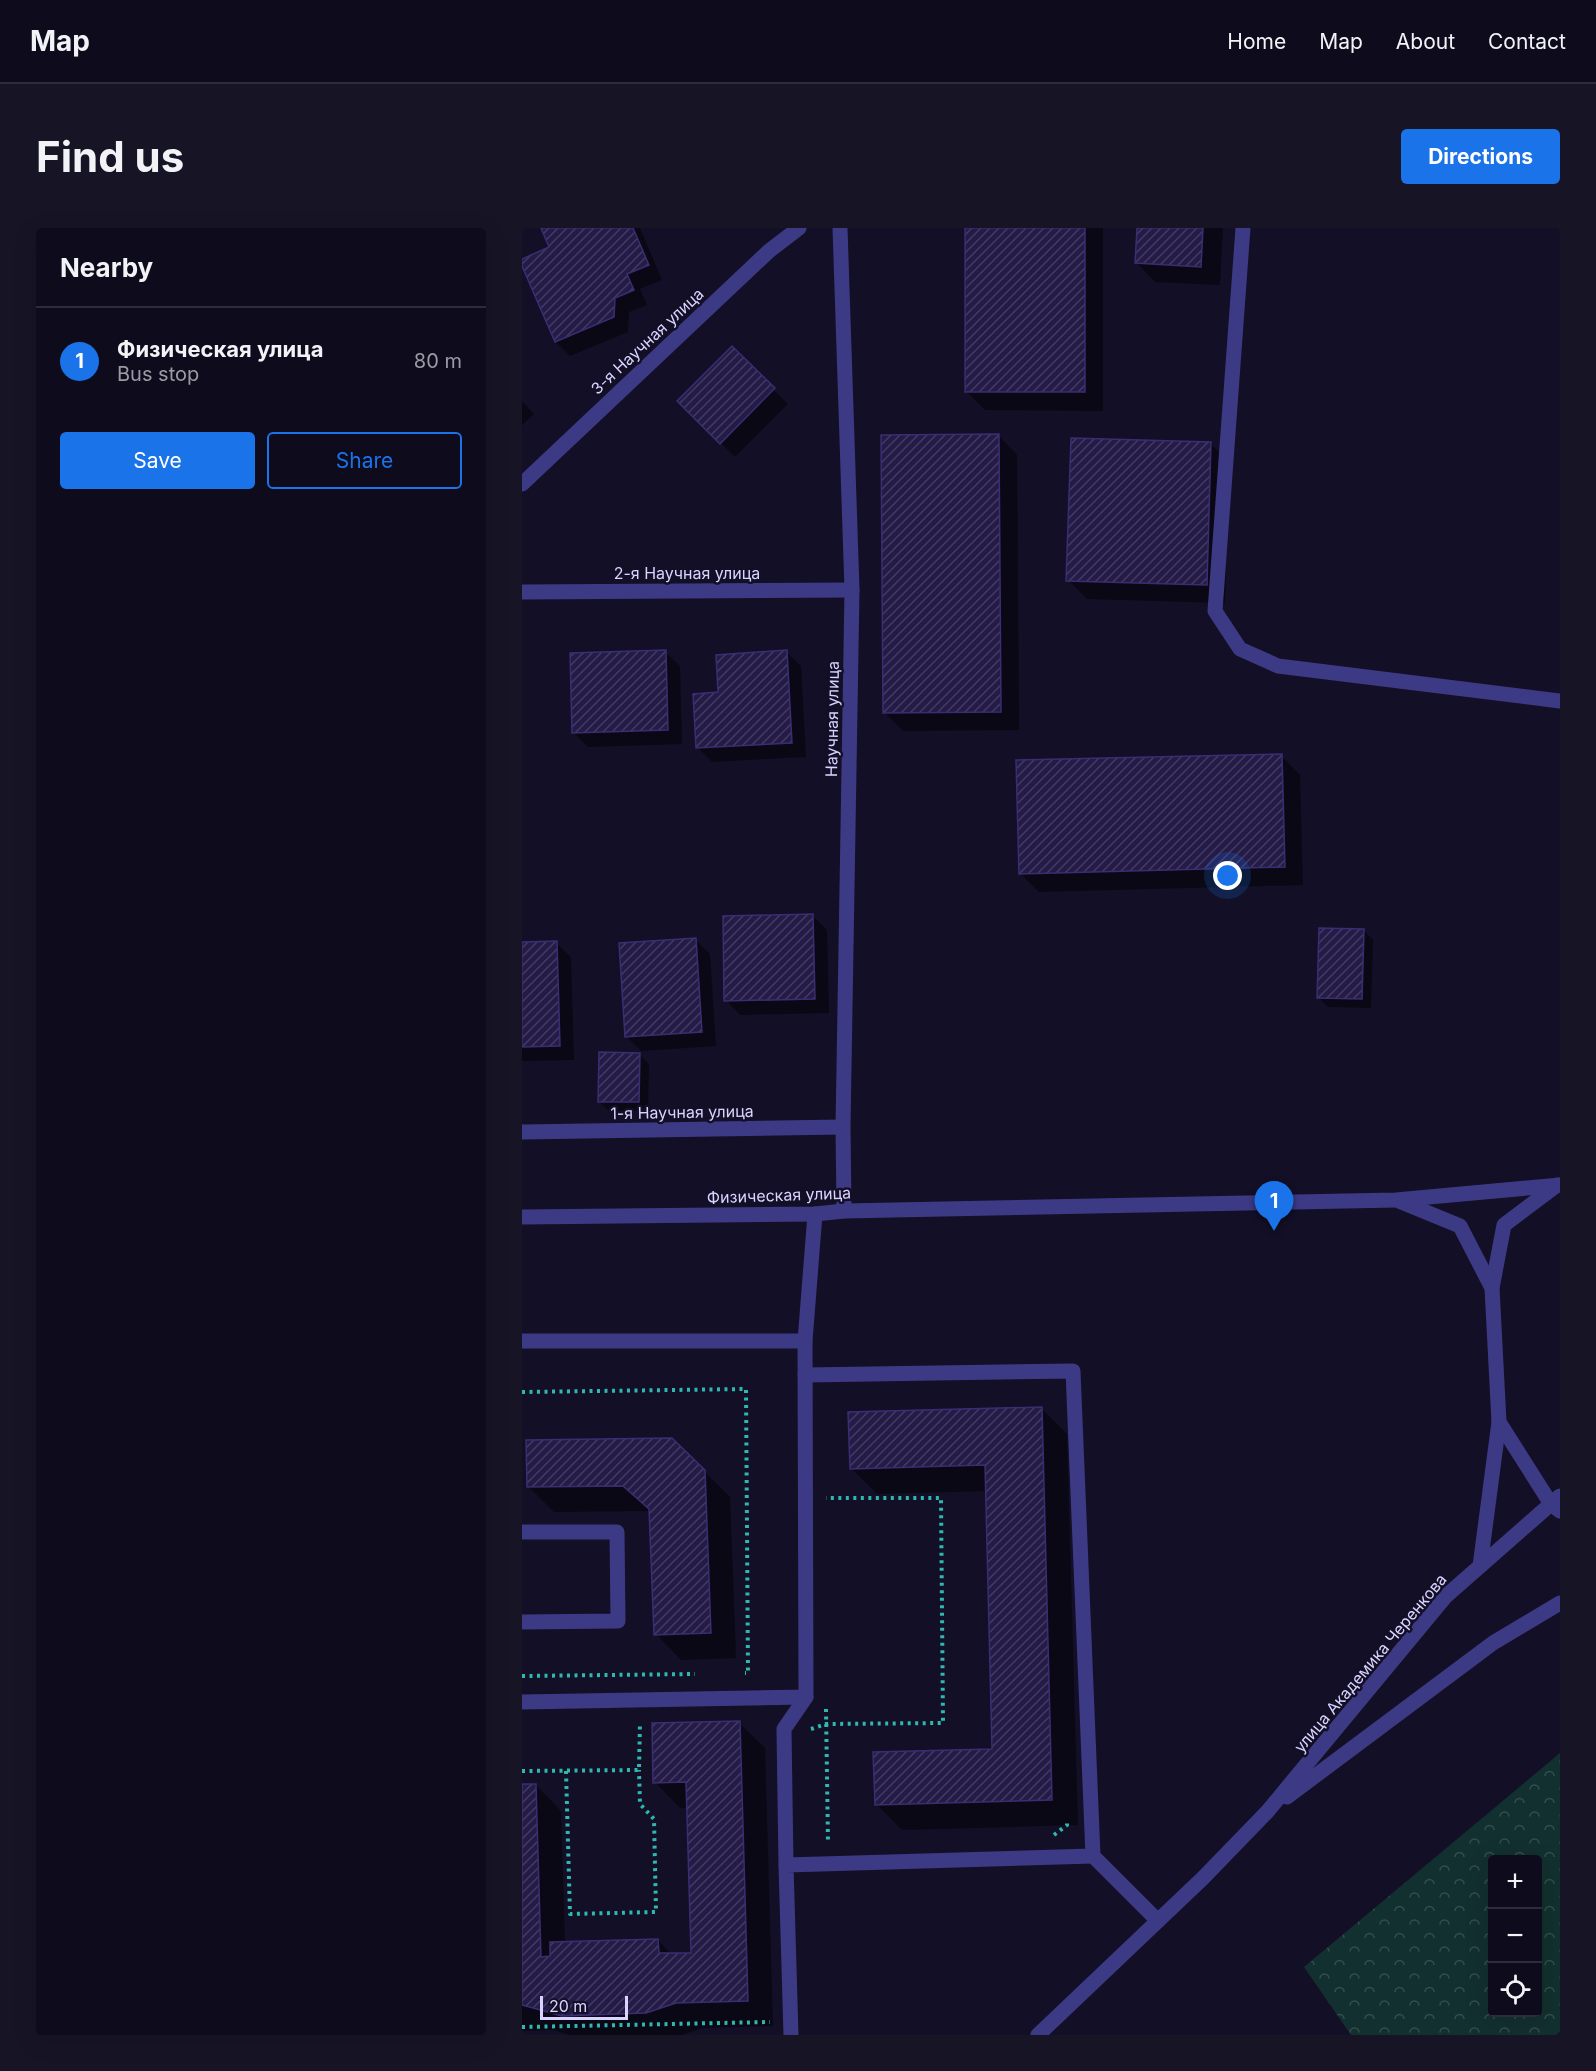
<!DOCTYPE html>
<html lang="en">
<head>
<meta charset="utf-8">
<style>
	body { margin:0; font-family:Inter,sans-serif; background:#171425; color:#f1f3f6 }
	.controls { position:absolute; right:18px; bottom:18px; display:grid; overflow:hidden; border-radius:6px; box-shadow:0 6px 24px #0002 }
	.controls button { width:54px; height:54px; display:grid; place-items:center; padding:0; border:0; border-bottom:2px solid #2e2b3b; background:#0e0b1c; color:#f1f3f6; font:30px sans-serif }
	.scale { position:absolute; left:18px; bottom:15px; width:88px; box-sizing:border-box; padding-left:6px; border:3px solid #d9d4ff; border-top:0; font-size:16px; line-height:21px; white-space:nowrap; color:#d9d4ff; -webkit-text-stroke:4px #130f26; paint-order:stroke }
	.you { position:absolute; left:706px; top:648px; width:21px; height:21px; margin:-15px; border:4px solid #fff; border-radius:50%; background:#1a73e8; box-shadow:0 0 0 9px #1a73e833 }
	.badge { display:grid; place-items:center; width:39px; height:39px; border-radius:50%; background:#1a73e8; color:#fff; font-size:20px; font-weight:700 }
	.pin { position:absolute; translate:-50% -50px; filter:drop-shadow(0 2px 3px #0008) }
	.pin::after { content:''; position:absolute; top:32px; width:21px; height:18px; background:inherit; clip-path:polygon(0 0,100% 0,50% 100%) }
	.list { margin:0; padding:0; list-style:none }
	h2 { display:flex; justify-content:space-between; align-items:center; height:78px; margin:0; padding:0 24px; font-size:26px }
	h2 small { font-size:20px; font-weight:400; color:#9b9ba3 }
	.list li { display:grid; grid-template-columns:39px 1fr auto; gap:18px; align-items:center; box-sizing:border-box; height:108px; padding:0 24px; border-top:2px solid #2e2b3b }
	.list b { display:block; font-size:22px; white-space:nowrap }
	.list p { margin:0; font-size:20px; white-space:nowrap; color:#9b9ba3 }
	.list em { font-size:20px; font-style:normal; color:#9b9ba3 }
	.actions { display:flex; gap:12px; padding:18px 24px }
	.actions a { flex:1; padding:14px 0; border:2px solid #1a73e8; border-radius:6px; text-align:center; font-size:21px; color:#1a73e8 }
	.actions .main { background:#1a73e8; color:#fff }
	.icon { flex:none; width:33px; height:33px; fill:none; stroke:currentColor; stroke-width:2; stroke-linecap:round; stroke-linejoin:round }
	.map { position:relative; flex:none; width:1038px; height:1807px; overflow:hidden; border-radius:6px }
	header { display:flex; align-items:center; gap:36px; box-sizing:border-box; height:84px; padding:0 30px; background:#0e0b1c; border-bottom:2px solid #2e2b3b }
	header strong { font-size:28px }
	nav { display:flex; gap:33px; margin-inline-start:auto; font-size:21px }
	.intro { display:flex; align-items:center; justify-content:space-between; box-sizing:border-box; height:144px; padding:0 36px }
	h1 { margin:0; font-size:42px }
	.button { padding:15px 27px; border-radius:6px; background:#1a73e8; color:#fff; font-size:21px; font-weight:700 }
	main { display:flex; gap:36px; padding:0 36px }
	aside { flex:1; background:#0e0b1c; border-radius:6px; box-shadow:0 6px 24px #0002 }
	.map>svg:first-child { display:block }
	.forest { fill:url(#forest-crowns); fill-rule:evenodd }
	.shadow { fill:#0007 }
	.building { fill:url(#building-hatch); stroke:#3b2d73; stroke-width:1.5 }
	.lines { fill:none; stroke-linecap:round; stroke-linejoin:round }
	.path { stroke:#2fb8b0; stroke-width:4; stroke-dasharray:3 4.5; stroke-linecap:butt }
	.minor { stroke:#3d3a85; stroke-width:15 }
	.labels { text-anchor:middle; stroke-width:5; stroke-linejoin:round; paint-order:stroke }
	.street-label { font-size:16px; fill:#d9d4ff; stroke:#130f26 }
</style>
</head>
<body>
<header>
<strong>Map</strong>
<nav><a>Home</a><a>Map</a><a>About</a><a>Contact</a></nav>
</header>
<div class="intro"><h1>Find us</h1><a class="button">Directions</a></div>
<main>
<aside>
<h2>Nearby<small></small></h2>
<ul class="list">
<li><span class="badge">1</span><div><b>Физическая улица</b><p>Bus stop</p></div><em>80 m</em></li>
</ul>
<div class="actions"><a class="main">Save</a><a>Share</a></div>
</aside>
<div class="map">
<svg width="1038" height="1807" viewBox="0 0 1038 1807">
	<defs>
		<pattern id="forest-crowns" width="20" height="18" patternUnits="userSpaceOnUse" patternTransform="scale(1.5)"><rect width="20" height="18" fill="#12302f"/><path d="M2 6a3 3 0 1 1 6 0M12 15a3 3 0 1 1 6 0" fill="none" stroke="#344d4e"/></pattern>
		<pattern id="building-hatch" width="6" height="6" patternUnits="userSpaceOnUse" patternTransform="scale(1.5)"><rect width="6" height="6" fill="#241b47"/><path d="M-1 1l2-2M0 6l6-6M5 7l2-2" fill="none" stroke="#433b63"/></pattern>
	</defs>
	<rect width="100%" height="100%" fill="#130f26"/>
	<!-- forest -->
	<path class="forest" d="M 1038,1525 L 1038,1807 L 829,1807 L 782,1739 ZM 970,1632 L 1016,1632 L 1016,1784 L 970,1784 Z"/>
	<!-- shadow -->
	<g class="shadow">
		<polygon points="21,0 118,0 140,52 118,61 125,77 107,84 106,104 48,128 34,114 0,34 0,32 29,20"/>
		<polygon points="444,0 581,0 581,183 463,182 444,163"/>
		<polygon points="617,0 701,0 698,57 633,54 615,35"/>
		<polygon points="210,120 266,176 213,229 157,173"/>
		<polygon points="0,173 12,186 0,197"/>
		<polygon points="477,208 495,227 497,502 381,503 362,484"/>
		<polygon points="688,215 707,234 703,375 565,371 546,352"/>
		<polygon points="143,424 158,438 160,516 66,519 52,505"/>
		<polygon points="264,424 279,438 284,529 190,534 176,520 198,466"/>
		<polygon points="759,528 778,547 781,657 517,664 498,645"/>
		<polygon points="291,688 305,702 307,785 218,787 204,772"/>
		<polygon points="841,702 851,712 849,780 806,779 797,770"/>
		<polygon points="173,712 188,726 194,818 119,823 104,808"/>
		<polygon points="34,715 49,729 52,832 0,833 0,716"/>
		<polygon points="117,826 127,836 126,883 87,883 78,874"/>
		<polygon points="519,1180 545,1206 556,1597 380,1602 354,1576 471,1523 465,1263 355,1266 329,1240"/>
		<polygon points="182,1243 208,1269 214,1430 159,1432 134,1406 128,1283 32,1284 6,1258"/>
		<polygon points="217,1495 243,1520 251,1798 180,1800 160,1807 47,1807 31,1802 0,1803 0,1558 14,1557 39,1583 43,1715 136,1712 150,1727 170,1726 166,1580 158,1580 133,1554"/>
	</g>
	<!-- building -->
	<g class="building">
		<polygon points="19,0 111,0 127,37 105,46 112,62 93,70 92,89 33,114 0,38 0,31 27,19"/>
		<rect x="443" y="0" width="120" height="164"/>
		<polygon points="615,0 681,0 679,39 613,35"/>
		<polygon points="210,118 253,160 198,216 155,173"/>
		<polygon points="477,206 479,484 361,485 359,207"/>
		<polygon points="549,210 689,214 685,357 544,353"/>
		<polygon points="144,422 146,502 50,505 48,425"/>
		<polygon points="265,422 270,515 174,520 171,466 196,464 194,427"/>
		<polygon points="760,526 763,639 497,646 494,532"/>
		<polygon points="291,686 293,771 202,773 201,688"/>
		<polygon points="797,700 842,701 840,771 795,770"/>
		<polygon points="174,710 180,804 103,809 97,715"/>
		<polygon points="35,713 38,818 0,819 0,714"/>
		<polygon points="77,824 118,825 117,874 76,874"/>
		<polygon points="520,1179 530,1572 353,1577 351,1524 470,1521 463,1237 328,1241 326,1184"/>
		<polygon points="150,1210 183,1242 189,1405 132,1407 127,1281 101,1258 5,1259 4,1212"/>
		<polygon points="218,1493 226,1773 154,1775 124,1785 40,1788 0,1777 0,1556 14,1556 19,1729 28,1728 28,1714 136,1711 137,1725 169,1725 164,1554 131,1555 130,1495"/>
	</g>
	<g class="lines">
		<!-- path -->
		<g class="path">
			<polyline points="0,1164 224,1161 226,1445 223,1445"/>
			<polyline points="0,1448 173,1446"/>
			<polyline points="304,1481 306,1615"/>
			<polyline points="289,1501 304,1496 421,1495 419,1270 304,1270"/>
			<polyline points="0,1543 117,1542 118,1494"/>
			<polyline points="44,1543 48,1686 134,1684 132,1591 118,1576 117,1542"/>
			<polyline points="532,1607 545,1597 545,1594"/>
			<polyline points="0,1799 248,1794"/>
		</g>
		<!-- minor -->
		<g class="minor">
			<polyline points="318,0 330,362 321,899 322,983"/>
			<polyline points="721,0 693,383 718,421 756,438 1038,473"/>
			<polyline points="0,256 247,23 277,0"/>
			<polyline points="0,364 330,362"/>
			<polyline points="0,904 321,899"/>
			<polyline points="877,973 938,998 970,1060"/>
			<polyline points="0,989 293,986 322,983 874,972 1038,957"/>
			<polyline points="0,1113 283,1113"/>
			<polyline points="283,1147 551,1143 571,1628 636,1693"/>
			<polyline points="977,1194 1029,1276 1038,1283"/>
			<polyline points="0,1304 95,1304 96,1393 0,1394"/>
			<polyline points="958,1338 977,1194 970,1060 982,997 1035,957"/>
			<polyline points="0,1474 284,1469 283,1113 293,986"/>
			<polyline points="765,1569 971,1415 1038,1375"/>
			<polyline points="264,1637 262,1501 284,1469"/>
			<polyline points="269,1807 264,1637 571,1628"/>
			<polyline points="516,1807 681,1650 745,1584 924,1368 1038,1268"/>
		</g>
	</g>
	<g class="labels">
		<!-- street labels -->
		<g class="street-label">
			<text transform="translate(125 113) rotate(-43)" y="6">3-я Научная улица</text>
			<text x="165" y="351">2-я Научная улица</text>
			<text transform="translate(310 491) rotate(-89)" y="6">Научная улица</text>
			<text transform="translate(160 884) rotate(-1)" y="6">1-я Научная улица</text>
			<text transform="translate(257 967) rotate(-2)" y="6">Физическая улица</text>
			<text transform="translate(848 1435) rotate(-50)" y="6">улица Академика Черенкова</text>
		</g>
	</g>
</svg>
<div class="controls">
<button>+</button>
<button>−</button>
<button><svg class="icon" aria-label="locate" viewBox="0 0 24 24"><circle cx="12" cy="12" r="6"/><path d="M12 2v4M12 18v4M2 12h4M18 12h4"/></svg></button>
</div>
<div class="scale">20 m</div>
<div class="you"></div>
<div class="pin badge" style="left:752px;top:1003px">1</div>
</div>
</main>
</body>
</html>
